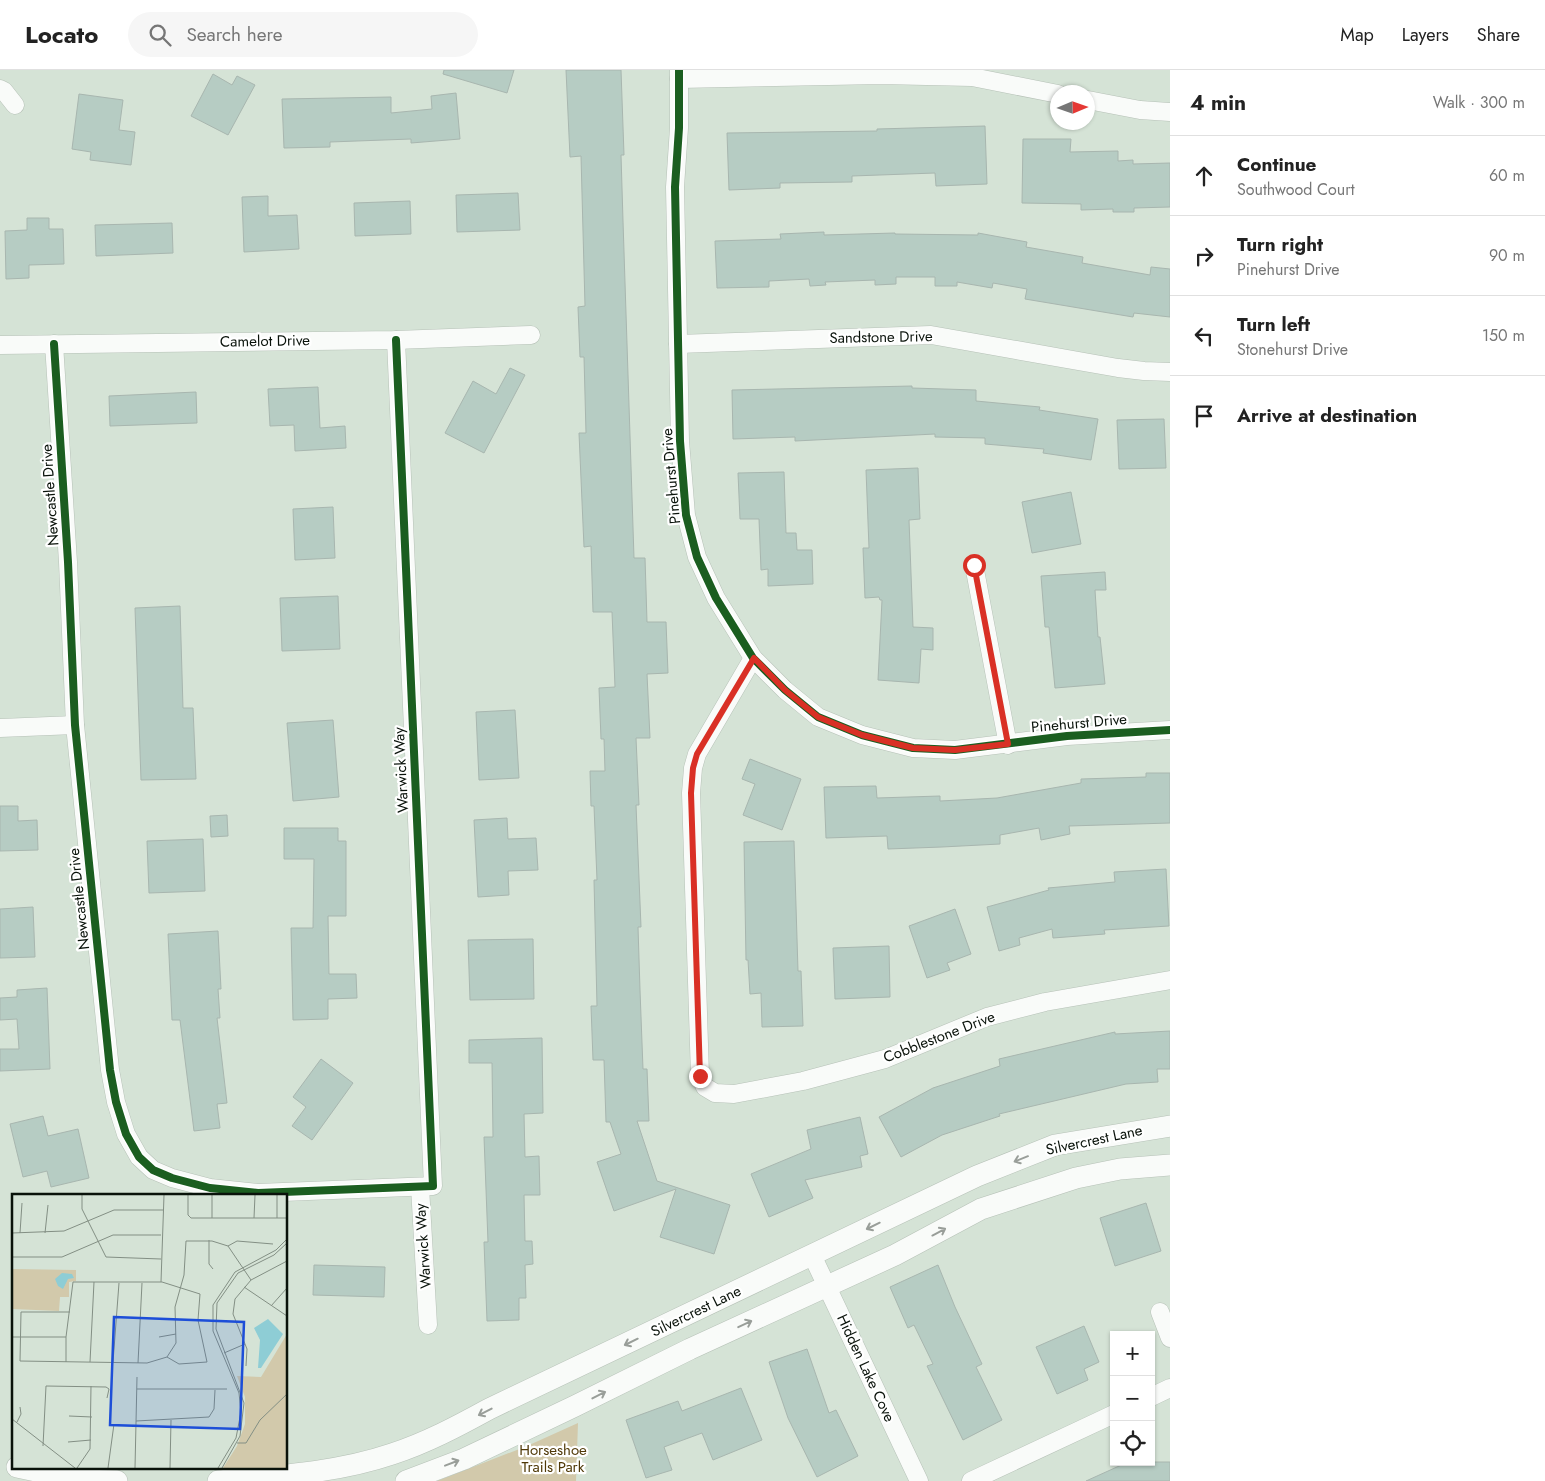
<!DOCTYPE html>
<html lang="en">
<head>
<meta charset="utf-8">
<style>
	body { margin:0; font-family:Jost,sans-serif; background:#f6f6f6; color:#222 }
	.controls { position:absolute; right:15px; bottom:15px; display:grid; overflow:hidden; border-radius:0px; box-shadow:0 1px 4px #0004 }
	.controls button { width:45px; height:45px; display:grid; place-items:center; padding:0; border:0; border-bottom:1px solid #e0e0e0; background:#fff; color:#222; font:25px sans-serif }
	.compass { position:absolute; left:1050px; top:15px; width:45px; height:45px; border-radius:50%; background:#fff; box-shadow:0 1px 4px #0004; rotate:88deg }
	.stop { position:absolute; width:15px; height:15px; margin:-11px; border:4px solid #d93025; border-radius:50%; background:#fff }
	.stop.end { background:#d93025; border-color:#fff; box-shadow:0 1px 5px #0008 }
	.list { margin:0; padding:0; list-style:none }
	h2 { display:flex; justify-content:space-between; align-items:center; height:65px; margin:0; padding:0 20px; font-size:21px }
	h2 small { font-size:16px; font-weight:400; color:#767676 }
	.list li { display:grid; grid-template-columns:32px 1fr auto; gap:15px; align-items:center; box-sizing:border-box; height:80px; padding:0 20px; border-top:1px solid #e0e0e0 }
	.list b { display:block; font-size:19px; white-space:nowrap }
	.list p { margin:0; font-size:16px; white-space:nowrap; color:#767676 }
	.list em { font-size:16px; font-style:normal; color:#767676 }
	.icon { flex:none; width:28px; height:28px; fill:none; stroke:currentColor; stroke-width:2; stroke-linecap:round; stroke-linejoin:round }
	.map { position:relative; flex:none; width:1170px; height:1411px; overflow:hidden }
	header { display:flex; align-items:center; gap:30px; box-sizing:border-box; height:70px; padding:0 25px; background:#fff; border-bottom:1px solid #e0e0e0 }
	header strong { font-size:24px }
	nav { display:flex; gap:28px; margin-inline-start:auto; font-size:18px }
	.search { width:350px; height:45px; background:#f6f6f6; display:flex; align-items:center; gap:12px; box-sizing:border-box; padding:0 18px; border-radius:28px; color:#767676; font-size:19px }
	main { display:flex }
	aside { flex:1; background:#fff }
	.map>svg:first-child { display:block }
	.green { fill:#d2c9ab }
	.building { fill:#b6ccc3; stroke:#a8b6af }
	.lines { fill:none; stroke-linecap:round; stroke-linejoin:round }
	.minor-casing { stroke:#b6c1b7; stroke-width:19 }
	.tertiary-casing { stroke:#b6c1b7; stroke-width:22 }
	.minor { stroke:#f9fbf9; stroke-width:18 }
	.tertiary { stroke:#f9fbf9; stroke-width:21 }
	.cycleway-casing { stroke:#fff; stroke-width:11 }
	.cycleway { stroke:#1b5e20; stroke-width:8 }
	.oneway { stroke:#999e99 }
	.route { stroke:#d93025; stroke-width:6 }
	.labels { text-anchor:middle; stroke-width:4.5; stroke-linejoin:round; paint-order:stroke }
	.street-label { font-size:15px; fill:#09120a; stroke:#fff }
	.park-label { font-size:15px; fill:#503908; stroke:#fff }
	.inset-road { fill:none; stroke:#838f84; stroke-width:1 }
	.view { fill:#1d4ed8; fill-opacity:0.15; stroke:#1d4ed8; stroke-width:2.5 }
	.inset-edge { fill:none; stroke:#09120a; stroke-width:2.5 }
</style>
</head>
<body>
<header>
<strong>Locato</strong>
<div class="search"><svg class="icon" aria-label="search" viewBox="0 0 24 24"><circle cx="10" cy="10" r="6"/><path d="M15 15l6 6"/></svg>Search here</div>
<nav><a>Map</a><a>Layers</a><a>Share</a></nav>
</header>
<main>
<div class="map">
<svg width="1170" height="1411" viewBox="0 0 1170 1411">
	<rect width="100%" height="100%" fill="#d5e3d6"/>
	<!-- green -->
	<polygon class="green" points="578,1353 576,1411 437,1411 527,1376"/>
	<!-- building -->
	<g class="building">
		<polygon points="444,0 514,0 507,23 443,4"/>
		<polygon points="566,0 621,0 624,85 621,85 623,151 634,488 645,488 647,552 666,552 668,603 647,604 650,668 636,668 639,735 636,735 641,857 638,857 640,920 643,999 647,999 649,1051 637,1051 657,1111 730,1135 714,1184 660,1167 676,1119 614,1141 597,1092 621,1084 610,1052 606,1052 604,990 593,990 591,936 597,936 594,810 597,810 594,736 591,736 590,701 605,701 604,669 601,669 599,618 615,617 612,542 593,542 591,476 584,477 579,363 586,363 584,287 580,287 578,237 585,236 581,86 570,87"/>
		<polygon points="213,4 232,15 237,6 255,15 228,65 191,46"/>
		<polygon points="456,23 460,69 411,73 411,69 330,72 330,77 284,78 282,29 391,27 391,43 432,39 431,26"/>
		<polygon points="79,24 123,30 119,60 135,62 131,95 90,90 91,82 72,79"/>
		<polygon points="985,56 987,114 936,116 935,103 852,106 852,112 780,113 780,118 729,120 727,63 877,61 877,59"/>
		<polygon points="1023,69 1071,69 1070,82 1118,81 1118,91 1133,90 1133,94 1170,93 1170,137 1134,138 1134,142 1113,142 1113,139 1081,140 1081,134 1022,133"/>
		<polygon points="518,123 520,160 457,162 456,125"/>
		<polygon points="268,126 268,146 297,145 299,179 244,182 242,127"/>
		<polygon points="410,131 411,164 355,166 354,133"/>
		<polygon points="27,148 49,148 49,159 63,159 64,194 29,195 29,208 6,209 5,161 27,160"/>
		<polygon points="172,153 173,183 96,186 95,155"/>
		<polygon points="824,162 824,165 895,163 895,164 978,165 978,163 1027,172 1026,177 1083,187 1082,193 1150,205 1151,197 1170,199 1170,247 1134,243 1133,247 1025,229 1027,219 993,213 992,218 957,212 957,216 935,216 935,207 896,207 896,214 875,215 875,210 825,212 826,215 810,216 809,209 769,211 769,217 717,218 715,171 781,169 780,164"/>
		<polygon points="510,298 525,305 484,383 445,363 473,311 496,324"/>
		<polygon points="912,316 912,318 976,320 976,331 1040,337 1039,340 1098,349 1091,390 1043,383 1044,379 985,374 985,368 935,367 935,364 795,371 795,367 733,369 732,320"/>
		<polygon points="318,317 320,358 345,356 346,378 295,381 294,355 270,356 268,319"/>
		<polygon points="196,322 197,353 110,356 109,326"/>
		<polygon points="1164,349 1166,398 1119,399 1117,350"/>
		<polygon points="918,398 920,449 909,450 913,557 933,558 933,580 921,579 919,613 878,610 882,530 880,530 879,527 865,528 863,478 869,478 866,400"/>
		<polygon points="784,402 786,463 796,463 797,480 812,480 813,514 768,516 768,499 761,500 759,449 740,449 738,403"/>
		<polygon points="1071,422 1081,474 1032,483 1022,432"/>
		<polygon points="333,437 335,488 295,490 293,439"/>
		<polygon points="1105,502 1106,520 1095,520 1098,567 1100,567 1105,614 1055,618 1049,557 1045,557 1041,506"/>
		<polygon points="338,526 340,579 282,581 280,528"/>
		<polygon points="180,536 183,638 193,638 196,709 141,710 135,538"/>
		<polygon points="515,640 519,708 479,710 476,642"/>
		<polygon points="333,650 339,727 293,731 287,653"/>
		<polygon points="750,689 801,709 782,760 743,745 755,714 742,709"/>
		<polygon points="1146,703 1170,703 1170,753 1069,756 1070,764 1041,770 1039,758 1000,765 1000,774 942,777 888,779 887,766 826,768 824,717 876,716 877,728 940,726 940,731 997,728 1081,713 1081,709 1146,707"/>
		<polygon points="0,736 18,736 18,751 37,750 38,780 0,781"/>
		<polygon points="227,745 228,766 211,767 210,746"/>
		<polygon points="507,748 508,769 536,768 538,800 508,801 509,825 478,827 474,750"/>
		<polygon points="284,758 338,758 338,771 346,771 346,846 328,846 329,904 356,904 357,928 328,929 328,949 293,950 291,858 313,858 314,789 284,789"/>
		<polygon points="203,769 205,821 149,823 147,771"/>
		<polygon points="794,771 798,901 801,901 803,956 762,957 761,923 750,924 748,890 746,890 744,772"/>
		<polygon points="1166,799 1169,856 1104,860 1105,864 1053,868 1052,859 1019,868 1020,875 999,881 987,837 1049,820 1048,818 1115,812 1114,802"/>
		<polygon points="33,837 35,887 0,888 0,839"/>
		<polygon points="955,839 971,884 947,893 950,900 927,908 909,856"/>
		<polygon points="218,861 221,919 218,919 220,948 217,948 227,1033 217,1034 220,1058 194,1061 180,950 172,950 168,864"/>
		<polygon points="533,869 534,929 470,930 468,870"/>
		<polygon points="889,876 890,927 835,929 833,878"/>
		<polygon points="47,918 50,999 0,1001 0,979 19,979 17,949 0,950 0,928 17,927 17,920"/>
		<polygon points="1170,961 1170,999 1157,999 1158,1012 1126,1014 999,1044 1000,1046 942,1065 901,1087 879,1047 933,1018 1000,996 999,989 1115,962 1115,964"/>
		<polygon points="542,968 543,1043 524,1044 525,1087 539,1086 540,1125 524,1125 525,1171 532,1171 533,1194 525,1195 526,1228 519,1228 519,1250 487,1251 484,1172 488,1172 484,1067 493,1067 492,993 469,993 469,970"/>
		<polygon points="321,989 353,1013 312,1070 292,1056 306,1037 293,1027"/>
		<polygon points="43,1046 48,1066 78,1059 89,1108 51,1117 47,1101 23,1107 10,1054"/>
		<polygon points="860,1047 868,1084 860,1086 862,1097 805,1110 813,1128 769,1147 751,1104 811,1079 807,1060"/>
		<polygon points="1146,1133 1161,1181 1115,1196 1100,1148"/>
		<polygon points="314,1195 385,1197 384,1227 313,1225"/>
		<polygon points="938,1195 955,1237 982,1294 976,1297 1002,1350 963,1370 927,1296 933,1294 914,1255 908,1258 890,1217"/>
		<polygon points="1084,1256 1099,1292 1084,1299 1088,1310 1057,1324 1036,1277"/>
		<polygon points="807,1279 829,1343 836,1340 858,1386 817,1407 788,1348 769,1292"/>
		<polygon points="741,1318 762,1370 713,1390 702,1363 664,1377 672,1400 646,1408 626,1350 678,1331 682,1341"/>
		<polygon points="1128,1392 1170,1392 1170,1411 1086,1411"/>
	</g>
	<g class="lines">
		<!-- minor casing -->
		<g class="minor-casing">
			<g id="minor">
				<polyline points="679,0 679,58 675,117 680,371 686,445 697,487 716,528 753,588 785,620 818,647 862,665 913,678 955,680 1067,666 1170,660"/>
				<polyline points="679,9 881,5 972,7 1058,24"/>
				<polyline points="0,19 4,21 15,35"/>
				<polyline points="1088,30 1140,40 1170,42"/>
				<polyline points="54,274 68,492 75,655 110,1000 116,1032 126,1064 139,1087 153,1100 172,1108 210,1118 258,1123 433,1116 396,270"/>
				<polyline points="678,274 931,265 1118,298 1144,301 1170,302"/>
				<polyline points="0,275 396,270 531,265"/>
				<polyline points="974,495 1008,675"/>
				<polyline points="753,588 697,684 693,698 691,723 700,1006 705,1017 715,1023 734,1024 803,1011 885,989 987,947 1045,932 1170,910"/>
				<polyline points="0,658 75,655"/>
				<polyline points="420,1117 428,1255"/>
				<polyline points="812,1185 919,1411"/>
				<polyline points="1160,1242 1170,1268"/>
				<polyline points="1151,1327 1170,1318"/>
				<polyline points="971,1411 1114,1344"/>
			</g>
		</g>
		<!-- tertiary casing -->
		<g class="tertiary-casing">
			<g id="tertiary">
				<polyline points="17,1397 79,1410 117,1411"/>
				<path d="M 218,1411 C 276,1406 336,1403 392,1384 C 426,1373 458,1356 489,1339 L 977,1106 L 1055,1075 L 1170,1056"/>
				<polyline points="406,1411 464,1389 575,1336 690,1279 895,1185 981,1139 1076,1108 1120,1099 1170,1095"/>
			</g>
		</g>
		<!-- minor -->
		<use href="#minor" class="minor"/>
		<!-- tertiary -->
		<use href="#tertiary" class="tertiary"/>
		<!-- cycleway casing -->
		<g class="cycleway-casing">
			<g id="cycleway">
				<polyline points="679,0 679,58 675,117 680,371 686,445 697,487 716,528 753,588 785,620 818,647 862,665 913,678 955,680 1067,666 1170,660"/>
				<polyline points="54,274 68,492 75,655 110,1000 116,1032 126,1064 139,1087 153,1100 172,1108 210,1118 258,1123 433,1116 396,270"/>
			</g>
		</g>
		<!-- cycleway -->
		<use href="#cycleway" class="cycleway"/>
	</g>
	<!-- one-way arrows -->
	<defs><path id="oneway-shaft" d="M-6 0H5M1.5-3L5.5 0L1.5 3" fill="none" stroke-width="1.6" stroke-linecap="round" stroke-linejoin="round" transform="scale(1.25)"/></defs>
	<g class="oneway">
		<use href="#oneway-shaft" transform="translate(1021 1089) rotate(158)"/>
		<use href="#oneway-shaft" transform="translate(873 1156) rotate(154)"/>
		<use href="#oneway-shaft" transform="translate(939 1162) rotate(-28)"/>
		<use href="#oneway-shaft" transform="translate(745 1254) rotate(-25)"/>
		<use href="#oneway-shaft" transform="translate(631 1272) rotate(154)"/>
		<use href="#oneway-shaft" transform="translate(599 1325) rotate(-27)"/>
		<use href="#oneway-shaft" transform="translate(485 1342) rotate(153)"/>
		<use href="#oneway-shaft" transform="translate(452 1393) rotate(-21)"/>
	</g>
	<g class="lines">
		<!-- route -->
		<polyline class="route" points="700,1006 691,723 693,698 697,684 754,588 785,620 818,647 862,665 913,678 955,680 1008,674 974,495"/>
	</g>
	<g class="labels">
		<!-- street labels -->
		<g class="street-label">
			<text transform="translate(881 267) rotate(-1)" y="5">Sandstone Drive</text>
			<text transform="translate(265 271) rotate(-1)" y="5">Camelot Drive</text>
			<text transform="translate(671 406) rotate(-95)" y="5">Pinehurst Drive</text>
			<text transform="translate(50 425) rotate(-94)" y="5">Newcastle Drive</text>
			<text transform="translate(1079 653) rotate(-5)" y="5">Pinehurst Drive</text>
			<text transform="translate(401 700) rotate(-93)" y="5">Warwick Way</text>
			<text transform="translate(79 829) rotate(-96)" y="5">Newcastle Drive</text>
			<text transform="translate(939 967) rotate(-21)" y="5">Cobblestone Drive</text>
			<text transform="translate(1094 1070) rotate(-12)" y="5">Silvercrest Lane</text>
			<text transform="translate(423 1176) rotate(-94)" y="5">Warwick Way</text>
			<text transform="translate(696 1241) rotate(-26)" y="5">Silvercrest Lane</text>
			<text transform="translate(866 1298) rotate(65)" y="5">Hidden Lake Cove</text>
		</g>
		<!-- park labels -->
		<g class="park-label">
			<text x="553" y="1385">Horseshoe<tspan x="553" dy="17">Trails Park</tspan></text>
		</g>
	</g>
	<!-- overview -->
	<g transform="translate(12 1124)">
		<rect width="275" height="275" fill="#d5e3d6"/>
		<path d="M 0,75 L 64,76 L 64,87 L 57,88 L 57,103 L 48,103 L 47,117 L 0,115 ZM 275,140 L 275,274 L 211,274 L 225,252 L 233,230 L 233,203 L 225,182 L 249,183 Z" fill="#d2c9ab"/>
		<path d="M 50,79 L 60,80 L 62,84 L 56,85 L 51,95 L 46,92 L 43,85 ZM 256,125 L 271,140 L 249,174 L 246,174 L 248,146 L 242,134 Z" fill="#8ecdd5"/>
		<path class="inset-road" d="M 70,1 L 70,15 L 94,63 L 149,65M 176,1 L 176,21 L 179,24 L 275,24M 200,24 L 200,1M 242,24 L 243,1M 265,24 L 265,1M 0,39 L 52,37 L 102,16 L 151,16M 8,39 L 10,9M 33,39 L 36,11M 197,46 L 197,70 L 201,75M 216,52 L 225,47 L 261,50M 0,63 L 50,63 L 101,41 L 149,41M 149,88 L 152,1M 232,93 L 275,122M 259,112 L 275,94M 58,118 L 9,118 L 8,167 L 135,169 L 155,163 L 164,149 L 163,113 L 172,81 L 174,47 L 200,47 L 216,52 L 239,86M 0,143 L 54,143M 147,143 L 164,140M 212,159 L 233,150M 54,168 L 54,143 L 61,88 L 150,88 L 188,100 L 186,126 L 195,168 L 167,170 L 155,163M 78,168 L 82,88M 101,168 L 107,89M 126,169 L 130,89M 234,172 L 235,155 L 221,120 L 223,105 L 239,86 L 275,67M 125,195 L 215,195M 57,222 L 80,223M 0,225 L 63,274M 124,227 L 197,223 L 202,215 L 203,196M 5,228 L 9,220 L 8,213M 56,248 L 79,246M 225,249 L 234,249 L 248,226 L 275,200M 31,252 L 34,192 L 94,193 L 97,195 L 95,204M 65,274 L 78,255 L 79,192M 96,274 L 102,230M 123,274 L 125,183M 158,274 L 159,226M 206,274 L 224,244 L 229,218 L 227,199 L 201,137 L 201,111 L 223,78 L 264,56 L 275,45M 210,274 L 228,242 L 232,209 L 204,135 L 205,109 L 226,79 L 262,61 L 275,49"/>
		<path class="view" d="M 102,123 L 232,128 L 228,235 L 98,231 Z"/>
		<rect width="275" height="275" class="inset-edge"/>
	</g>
</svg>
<div class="controls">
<button>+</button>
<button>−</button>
<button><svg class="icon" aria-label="locate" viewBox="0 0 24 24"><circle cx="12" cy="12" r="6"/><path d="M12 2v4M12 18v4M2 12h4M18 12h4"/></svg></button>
</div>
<svg class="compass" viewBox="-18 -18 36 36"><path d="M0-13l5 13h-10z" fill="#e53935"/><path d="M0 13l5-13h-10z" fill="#767676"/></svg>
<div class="stop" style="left:974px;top:495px"></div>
<div class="stop end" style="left:700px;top:1006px"></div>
</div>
<aside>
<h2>4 min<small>Walk · 300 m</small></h2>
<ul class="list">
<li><svg class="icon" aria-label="ahead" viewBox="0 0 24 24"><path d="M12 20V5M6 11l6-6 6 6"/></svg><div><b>Continue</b><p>Southwood Court</p></div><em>60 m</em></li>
<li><svg class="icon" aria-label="right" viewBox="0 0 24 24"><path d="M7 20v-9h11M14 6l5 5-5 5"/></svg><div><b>Turn right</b><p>Pinehurst Drive</p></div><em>90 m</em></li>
<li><svg class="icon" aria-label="left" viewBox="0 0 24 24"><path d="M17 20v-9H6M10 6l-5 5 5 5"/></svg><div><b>Turn left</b><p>Stonehurst Drive</p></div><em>150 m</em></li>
<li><svg class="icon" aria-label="arrive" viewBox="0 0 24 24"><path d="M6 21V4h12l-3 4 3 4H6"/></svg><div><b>Arrive at destination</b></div></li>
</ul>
</aside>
</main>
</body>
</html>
